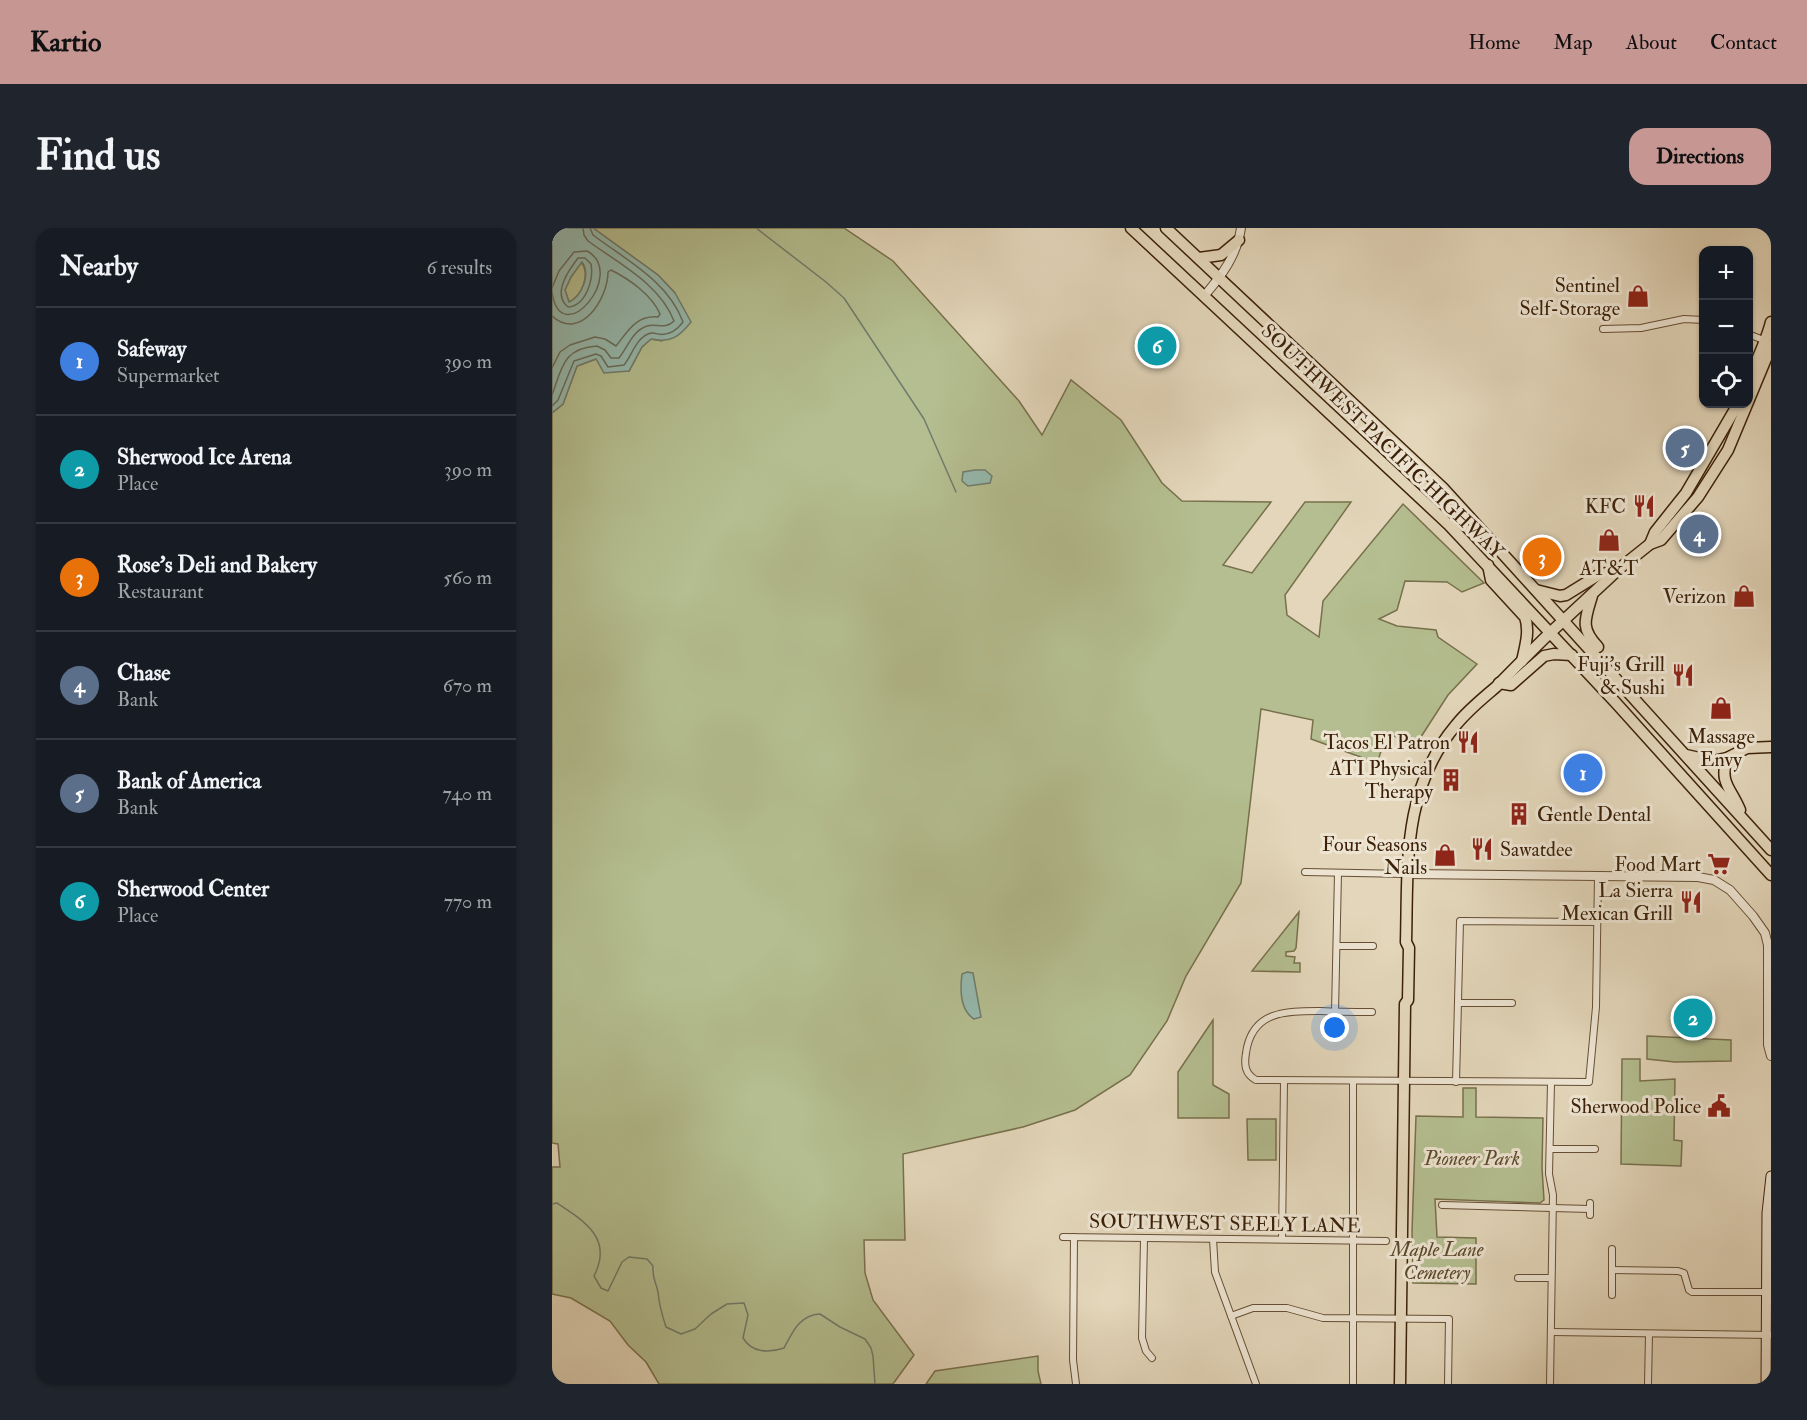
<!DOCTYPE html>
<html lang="en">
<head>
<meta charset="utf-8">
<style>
	body { margin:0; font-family:"IM FELL Double Pica",serif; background:#20242c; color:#f1f3f6 }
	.controls { position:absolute; right:18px; top:18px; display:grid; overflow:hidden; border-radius:12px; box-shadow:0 2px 4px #0004 }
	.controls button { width:54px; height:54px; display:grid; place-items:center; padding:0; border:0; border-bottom:2px solid #363941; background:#171b24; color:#f1f3f6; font:30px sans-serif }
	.you { position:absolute; left:783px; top:800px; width:21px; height:21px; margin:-15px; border:4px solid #fff; border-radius:50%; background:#1a73e8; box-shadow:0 0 0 9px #1a73e833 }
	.badge { display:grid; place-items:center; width:39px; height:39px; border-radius:50%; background:#c59692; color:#fff; font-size:20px; font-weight:700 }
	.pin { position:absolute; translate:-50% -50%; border:3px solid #fff; box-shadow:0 2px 6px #0006 }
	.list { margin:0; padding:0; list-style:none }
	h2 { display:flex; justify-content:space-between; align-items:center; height:78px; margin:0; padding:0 24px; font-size:26px }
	h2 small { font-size:20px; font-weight:400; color:#9ea1a6 }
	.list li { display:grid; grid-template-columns:39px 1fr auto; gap:18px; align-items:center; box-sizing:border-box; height:108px; padding:0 24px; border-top:2px solid #363941 }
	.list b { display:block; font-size:22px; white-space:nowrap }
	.list p { margin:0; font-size:20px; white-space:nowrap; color:#9ea1a6 }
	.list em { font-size:20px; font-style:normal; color:#9ea1a6 }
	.icon { flex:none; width:33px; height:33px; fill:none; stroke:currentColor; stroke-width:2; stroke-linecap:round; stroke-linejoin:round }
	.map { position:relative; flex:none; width:1219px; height:1156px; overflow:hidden; border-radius:18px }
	header { display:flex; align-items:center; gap:36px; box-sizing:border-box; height:84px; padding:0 30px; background:#c59692; color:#111 }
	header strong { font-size:28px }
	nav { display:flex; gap:33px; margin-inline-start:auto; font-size:21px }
	.intro { display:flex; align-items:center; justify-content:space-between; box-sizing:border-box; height:144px; padding:0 36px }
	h1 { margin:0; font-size:42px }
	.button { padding:15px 27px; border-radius:18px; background:#c59692; color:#111; font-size:21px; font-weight:700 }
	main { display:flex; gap:36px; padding:0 36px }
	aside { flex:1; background:#171b24; border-radius:18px; box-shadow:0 2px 4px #0004 }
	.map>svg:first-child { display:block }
	.green { fill:#b4be90; stroke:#78704c; stroke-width:1.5 }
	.water { fill:#95b9ae; stroke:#717c6c; stroke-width:1.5; fill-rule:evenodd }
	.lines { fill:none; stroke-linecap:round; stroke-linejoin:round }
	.shore { stroke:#686d5b; stroke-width:1.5 }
	.stream { stroke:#717c6c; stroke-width:1.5 }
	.minor-casing { stroke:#664e34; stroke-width:8 }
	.tertiary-casing { stroke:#664e34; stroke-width:10 }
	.secondary-casing { stroke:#3c2108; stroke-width:11 }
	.primary-casing { stroke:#3c2108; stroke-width:13 }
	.trunk-casing { stroke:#3c2108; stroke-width:13 }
	.minor { stroke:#ede4d2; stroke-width:6 }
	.tertiary { stroke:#ede4d2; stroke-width:8 }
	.secondary { stroke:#ede4d2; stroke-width:9 }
	.primary { stroke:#e3d6ba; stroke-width:10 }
	.trunk { stroke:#e3d6ba; stroke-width:10 }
	.labels { text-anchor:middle; stroke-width:6; stroke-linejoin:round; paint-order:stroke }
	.poi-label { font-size:20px; fill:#3c2108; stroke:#ede4d2; text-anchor:end }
	.street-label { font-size:20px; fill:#3c2108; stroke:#ede4d2 }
	.park-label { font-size:20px; font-style:italic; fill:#5a482a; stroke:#ede4d2 }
</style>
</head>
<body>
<header>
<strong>Kartio</strong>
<nav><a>Home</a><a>Map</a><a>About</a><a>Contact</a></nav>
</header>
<div class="intro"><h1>Find us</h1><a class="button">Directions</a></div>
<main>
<aside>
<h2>Nearby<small>6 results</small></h2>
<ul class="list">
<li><span class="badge" style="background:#3f7fe0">1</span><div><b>Safeway</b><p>Supermarket</p></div><em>390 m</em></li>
<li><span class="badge" style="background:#0f9aa8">2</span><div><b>Sherwood Ice Arena</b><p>Place</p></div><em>390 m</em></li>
<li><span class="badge" style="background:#e8710a">3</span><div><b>Rose's Deli and Bakery</b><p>Restaurant</p></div><em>560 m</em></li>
<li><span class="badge" style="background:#5c6f8a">4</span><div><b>Chase</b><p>Bank</p></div><em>670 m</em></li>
<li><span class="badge" style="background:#5c6f8a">5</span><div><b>Bank of America</b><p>Bank</p></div><em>740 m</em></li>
<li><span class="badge" style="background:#0f9aa8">6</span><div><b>Sherwood Center</b><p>Place</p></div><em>770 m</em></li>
</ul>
</aside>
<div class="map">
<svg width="1219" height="1156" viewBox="0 0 1219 1156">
	<rect width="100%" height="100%" fill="#e3d6ba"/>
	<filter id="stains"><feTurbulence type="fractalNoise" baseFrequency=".00333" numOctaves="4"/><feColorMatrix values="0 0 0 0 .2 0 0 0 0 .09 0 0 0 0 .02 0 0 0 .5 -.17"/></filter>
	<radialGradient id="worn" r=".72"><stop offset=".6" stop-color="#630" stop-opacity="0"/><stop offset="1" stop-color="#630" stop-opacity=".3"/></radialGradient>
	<!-- green -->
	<g class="green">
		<polygon points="41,0 292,0 341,33 467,173 490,207 519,152 569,192 610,255 630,273 719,274 671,337 700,345 753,274 799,274 733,367 735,387 767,409 771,373 851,276 932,355 910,364 895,354 853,353 845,382 827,391 845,398 884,402 886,409 925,436 896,467 865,515 835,506 825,535 759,511 761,492 709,481 689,655 634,748 615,793 578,847 523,882 471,899 351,926 353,1012 312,1012 313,1045 321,1072 362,1127 341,1156 107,1156 94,1134 76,1117 58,1093 19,1070 0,1066 0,939 8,939 6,916 0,915 0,185 11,176 25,138 44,131 77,143 90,119 99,111 110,113 123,65 106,47"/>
		<path d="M 29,34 C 39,46 30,68 17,74 L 13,62 L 19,49 Z"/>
		<polygon points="747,684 744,720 742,723 734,724 734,728 743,729 742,735 748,735 748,744 700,743"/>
		<polygon points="661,792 661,857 677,866 677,890 626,890 626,844"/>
		<polygon points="1095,808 1179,812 1179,833 1123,834 1095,831"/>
		<polygon points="1070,831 1088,831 1088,853 1123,851 1122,912 1130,913 1129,938 1069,936"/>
		<polygon points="911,860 924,860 924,889 991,890 990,940 992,972 988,975 883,971 885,1009 924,1010 924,1056 861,1055 860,1003 864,888 911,889"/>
		<polygon points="695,891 724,891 724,932 696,932"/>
		<polygon points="486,1128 486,1143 489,1156 374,1156 383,1143"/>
	</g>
	<!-- water -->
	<g class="water">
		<path d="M 0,0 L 41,0 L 106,47 L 123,65 L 139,94 C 127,109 119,115 99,111 L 90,119 L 77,143 L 52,145 L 44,131 L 25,138 L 11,176 L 0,185 ZM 30,34 C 39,46 30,68 17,74 L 13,62 L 19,49 Z"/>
		<polygon points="423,242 433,242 440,248 438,255 416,258 410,253 411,244"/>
		<path d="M 415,744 L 421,745 L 429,789 L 422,791 C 408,782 408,761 410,746 Z"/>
	</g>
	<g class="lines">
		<!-- shore -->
		<g class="shore">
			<path d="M 26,30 L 33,30 L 39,36 C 42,51 34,78 16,79 C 0,66 16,43 26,30 Z"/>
			<path d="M 0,60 L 7,43 L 22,24 L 35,23 C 76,45 9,125 0,64"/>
			<path d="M 0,88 C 29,114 56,70 56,44 L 59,42 C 77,51 100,67 108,86 L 106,89 C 84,87 76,103 64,118 L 53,111 L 43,109 L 18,117 L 8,124 L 0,140"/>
			<path d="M 0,167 C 10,140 11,120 45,118 L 53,122 L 59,130 L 67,130 C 76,119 80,103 95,98 C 105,95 113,102 122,93 C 108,56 66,35 36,13 L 32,7 L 31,0"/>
			<path d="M 0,178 L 6,172 L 22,133 L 44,126 L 49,128 L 56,139 L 72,137 C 80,127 84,111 96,106 C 100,104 102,105 106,106 C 117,108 125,102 131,94 C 116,53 74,32 41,7 L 38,0"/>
		</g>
		<!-- stream -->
		<g class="stream">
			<polyline points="204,0 274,54 292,70 372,191 404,264"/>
			<path d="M 0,976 L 5,975 C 34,994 61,1011 42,1048 L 49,1060 L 56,1063 L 70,1034 L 77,1029 L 95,1031 L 101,1038 C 100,1050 104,1054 106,1064 C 107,1076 110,1087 114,1099 L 129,1106 L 143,1101 L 159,1086 L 175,1076 L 192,1075 L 196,1087 L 191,1110 C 200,1125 217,1125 232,1120 C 241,1103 248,1087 268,1086 L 288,1099 L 313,1111 L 319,1120 L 321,1128 L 323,1156"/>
		</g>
		<!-- minor casing -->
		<g class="minor-casing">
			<g id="minor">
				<polyline points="1051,101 1089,100 1132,91 1152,92"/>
				<polyline points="1196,106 1214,113"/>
				<polyline points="753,644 855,646"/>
				<polyline points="785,718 821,718"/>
				<polyline points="907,775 960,775"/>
				<polyline points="783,784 786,645"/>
				<path d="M 820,784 C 803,784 786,784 769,783 C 735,783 700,782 694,825 C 692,837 693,846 704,852 L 1037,854 L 1044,779 L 1046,647"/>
				<polyline points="904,854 908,693 1045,694"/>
				<polyline points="998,921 1043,921"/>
				<polyline points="890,977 1038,981"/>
				<polyline points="1038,987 1038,975"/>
				<polyline points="511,1009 834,1013"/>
				<polyline points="522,1009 521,1132 524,1156"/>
				<polyline points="592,1011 590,1110 594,1123 600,1130"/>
				<polyline points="661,1011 663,1044 704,1156"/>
				<polyline points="730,1011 732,853"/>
				<polyline points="1060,1042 1126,1043 1132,1045 1137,1062 1140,1064 1217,1064"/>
				<polyline points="966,1050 999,1050"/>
				<polyline points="1060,1067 1060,1021"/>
				<polyline points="679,1088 701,1080 735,1080 771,1090 897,1091 896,1156"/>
				<polyline points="999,1104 1219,1107"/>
				<polyline points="801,1156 801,854"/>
				<polyline points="998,1156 1001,967 997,946 999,855"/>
				<polyline points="1096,1156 1097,1106"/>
			</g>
		</g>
		<!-- tertiary casing -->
		<g class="tertiary-casing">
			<g id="tertiary">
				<path d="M 653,67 C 670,47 685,27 689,0"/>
				<polyline points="855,646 1146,649 1162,652 1178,662 1201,688 1213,705 1216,717 1216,817 1219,828"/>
			</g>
		</g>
		<!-- secondary casing -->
		<g class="secondary-casing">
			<polyline id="secondary" points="1214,1156 1215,985 1219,948"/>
		</g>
		<!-- primary casing -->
		<g class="primary-casing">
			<path id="primary" d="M 848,1156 L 853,776 L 856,772 L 857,720 L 854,714 C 856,636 850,561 904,497 C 916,482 930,471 944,459 C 962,441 980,422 999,404"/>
		</g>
		<!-- trunk casing -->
		<g class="trunk-casing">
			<g id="trunk">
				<polyline points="579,0 897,297 1064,475 1219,647"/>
				<polyline points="614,0 892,261 1219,622"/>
				<polyline points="647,30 669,27 687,12"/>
				<path d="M 1196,153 C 1204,133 1214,114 1219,94"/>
				<polyline points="1098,316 1103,304 1134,265 1186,176"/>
				<path d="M 936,337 L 939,352 L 973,389 C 978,403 973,419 970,433"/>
				<polyline points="984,362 1008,368 1014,367 1048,346 1064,344"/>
				<path d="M 1040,368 C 1033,391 1028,400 1046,419"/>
				<polyline points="999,404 1068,340 1098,316 1109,312 1146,269 1176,222 1216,126 1214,113"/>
				<polyline points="947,455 959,457 992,428 1002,426 1020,427"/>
				<polyline points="1134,527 1161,533 1175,530 1195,520 1219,519"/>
				<path d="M 1175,530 C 1167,555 1179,560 1188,582"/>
			</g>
		</g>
		<!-- minor -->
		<use href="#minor" class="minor"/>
		<!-- tertiary -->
		<use href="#tertiary" class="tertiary"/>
		<!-- secondary -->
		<use href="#secondary" class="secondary"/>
		<!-- primary -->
		<use href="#primary" class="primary"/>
		<!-- trunk -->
		<use href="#trunk" class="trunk"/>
	</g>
	<!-- icons -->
	<defs>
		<g id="shop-bare" transform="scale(1.8)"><path d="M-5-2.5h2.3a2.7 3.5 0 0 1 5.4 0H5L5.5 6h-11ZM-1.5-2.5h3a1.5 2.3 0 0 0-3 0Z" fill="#8f2418" stroke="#ede4d2" stroke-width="2.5" paint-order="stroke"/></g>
		<g id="restaurant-bare" transform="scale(1.8)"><path d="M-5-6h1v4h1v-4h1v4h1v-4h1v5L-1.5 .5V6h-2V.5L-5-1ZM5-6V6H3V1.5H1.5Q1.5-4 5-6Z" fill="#8f2418" stroke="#ede4d2" stroke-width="2.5" paint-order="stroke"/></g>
		<g id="building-bare" transform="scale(1.8)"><path d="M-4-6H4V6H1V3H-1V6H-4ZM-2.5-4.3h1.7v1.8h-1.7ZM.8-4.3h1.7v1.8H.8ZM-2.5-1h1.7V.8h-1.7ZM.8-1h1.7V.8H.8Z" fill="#8f2418" stroke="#ede4d2" stroke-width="2.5" paint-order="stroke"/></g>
		<g id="supermarket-bare" transform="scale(1.8)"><path d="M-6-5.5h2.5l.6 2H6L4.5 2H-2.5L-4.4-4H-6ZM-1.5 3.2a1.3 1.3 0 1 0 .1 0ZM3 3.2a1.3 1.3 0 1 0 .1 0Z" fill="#8f2418" stroke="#ede4d2" stroke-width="2.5" paint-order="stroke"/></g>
		<g id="civic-bare" transform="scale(1.8)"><path d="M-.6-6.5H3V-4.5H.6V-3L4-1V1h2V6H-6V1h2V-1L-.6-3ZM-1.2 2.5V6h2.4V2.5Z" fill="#8f2418" stroke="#ede4d2" stroke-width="2.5" paint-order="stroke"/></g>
	</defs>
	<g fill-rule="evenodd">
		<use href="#shop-bare" x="1086" y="68"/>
		<use href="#restaurant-bare" x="1092" y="278"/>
		<use href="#shop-bare" x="1057" y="312"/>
		<use href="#shop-bare" x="1192" y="368"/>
		<use href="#restaurant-bare" x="1131" y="447"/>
		<use href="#shop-bare" x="1169" y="480"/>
		<use href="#restaurant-bare" x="916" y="514"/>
		<use href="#building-bare" x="899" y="552"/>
		<use href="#building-bare" x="967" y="586"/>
		<use href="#restaurant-bare" x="930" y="621"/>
		<use href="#shop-bare" x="893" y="627"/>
		<use href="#supermarket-bare" x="1167" y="636"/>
		<use href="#restaurant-bare" x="1139" y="674"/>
		<use href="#civic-bare" x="1167" y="878"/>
	</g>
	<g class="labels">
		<!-- poi labels -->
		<g class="poi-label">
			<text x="1068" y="64">Sentinel<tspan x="1068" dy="23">Self-Storage</tspan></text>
			<text x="1074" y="285">KFC</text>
			<text x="1057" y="347" text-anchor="middle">AT&amp;T</text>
			<text x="1174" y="375">Verizon</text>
			<text x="1113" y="443">Fuji's Grill<tspan x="1113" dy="23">&amp; Sushi</tspan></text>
			<text x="1169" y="515" text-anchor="middle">Massage<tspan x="1169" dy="23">Envy</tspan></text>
			<text x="898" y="521">Tacos El Patron</text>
			<text x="881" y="547">ATI Physical<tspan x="881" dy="23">Therapy</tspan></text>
			<text x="985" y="593" text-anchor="start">Gentle Dental</text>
			<text x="875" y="623">Four Seasons<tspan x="875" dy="23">Nails</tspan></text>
			<text x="948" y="628" text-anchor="start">Sawatdee</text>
			<text x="1149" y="643">Food Mart</text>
			<text x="1121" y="669">La Sierra<tspan x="1121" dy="23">Mexican Grill</tspan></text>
			<text x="1149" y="885">Sherwood Police</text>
		</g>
		<!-- street labels -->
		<g class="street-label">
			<text transform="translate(831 213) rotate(44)" y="7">SOUTHWEST PACIFIC HIGHWAY</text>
			<text transform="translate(673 995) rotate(1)" y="7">SOUTHWEST SEELY LANE</text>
		</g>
		<!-- park labels -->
		<g class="park-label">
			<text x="920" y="937">Pioneer Park</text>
			<text x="885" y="1028">Maple Lane<tspan x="885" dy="23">Cemetery</tspan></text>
		</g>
	</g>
	<rect width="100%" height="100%" filter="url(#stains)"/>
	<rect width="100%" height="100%" fill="url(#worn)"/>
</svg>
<div class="controls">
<button>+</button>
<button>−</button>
<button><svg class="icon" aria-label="locate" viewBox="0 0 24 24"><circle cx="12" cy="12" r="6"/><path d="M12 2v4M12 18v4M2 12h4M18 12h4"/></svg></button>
</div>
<div class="you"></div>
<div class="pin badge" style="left:1031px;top:545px;background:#3f7fe0">1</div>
<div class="pin badge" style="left:1141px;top:790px;background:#0f9aa8">2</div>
<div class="pin badge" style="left:990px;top:329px;background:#e8710a">3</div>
<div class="pin badge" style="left:1147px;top:306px;background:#5c6f8a">4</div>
<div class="pin badge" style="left:1133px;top:220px;background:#5c6f8a">5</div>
<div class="pin badge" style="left:605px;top:118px;background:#0f9aa8">6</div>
</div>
</main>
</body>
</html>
